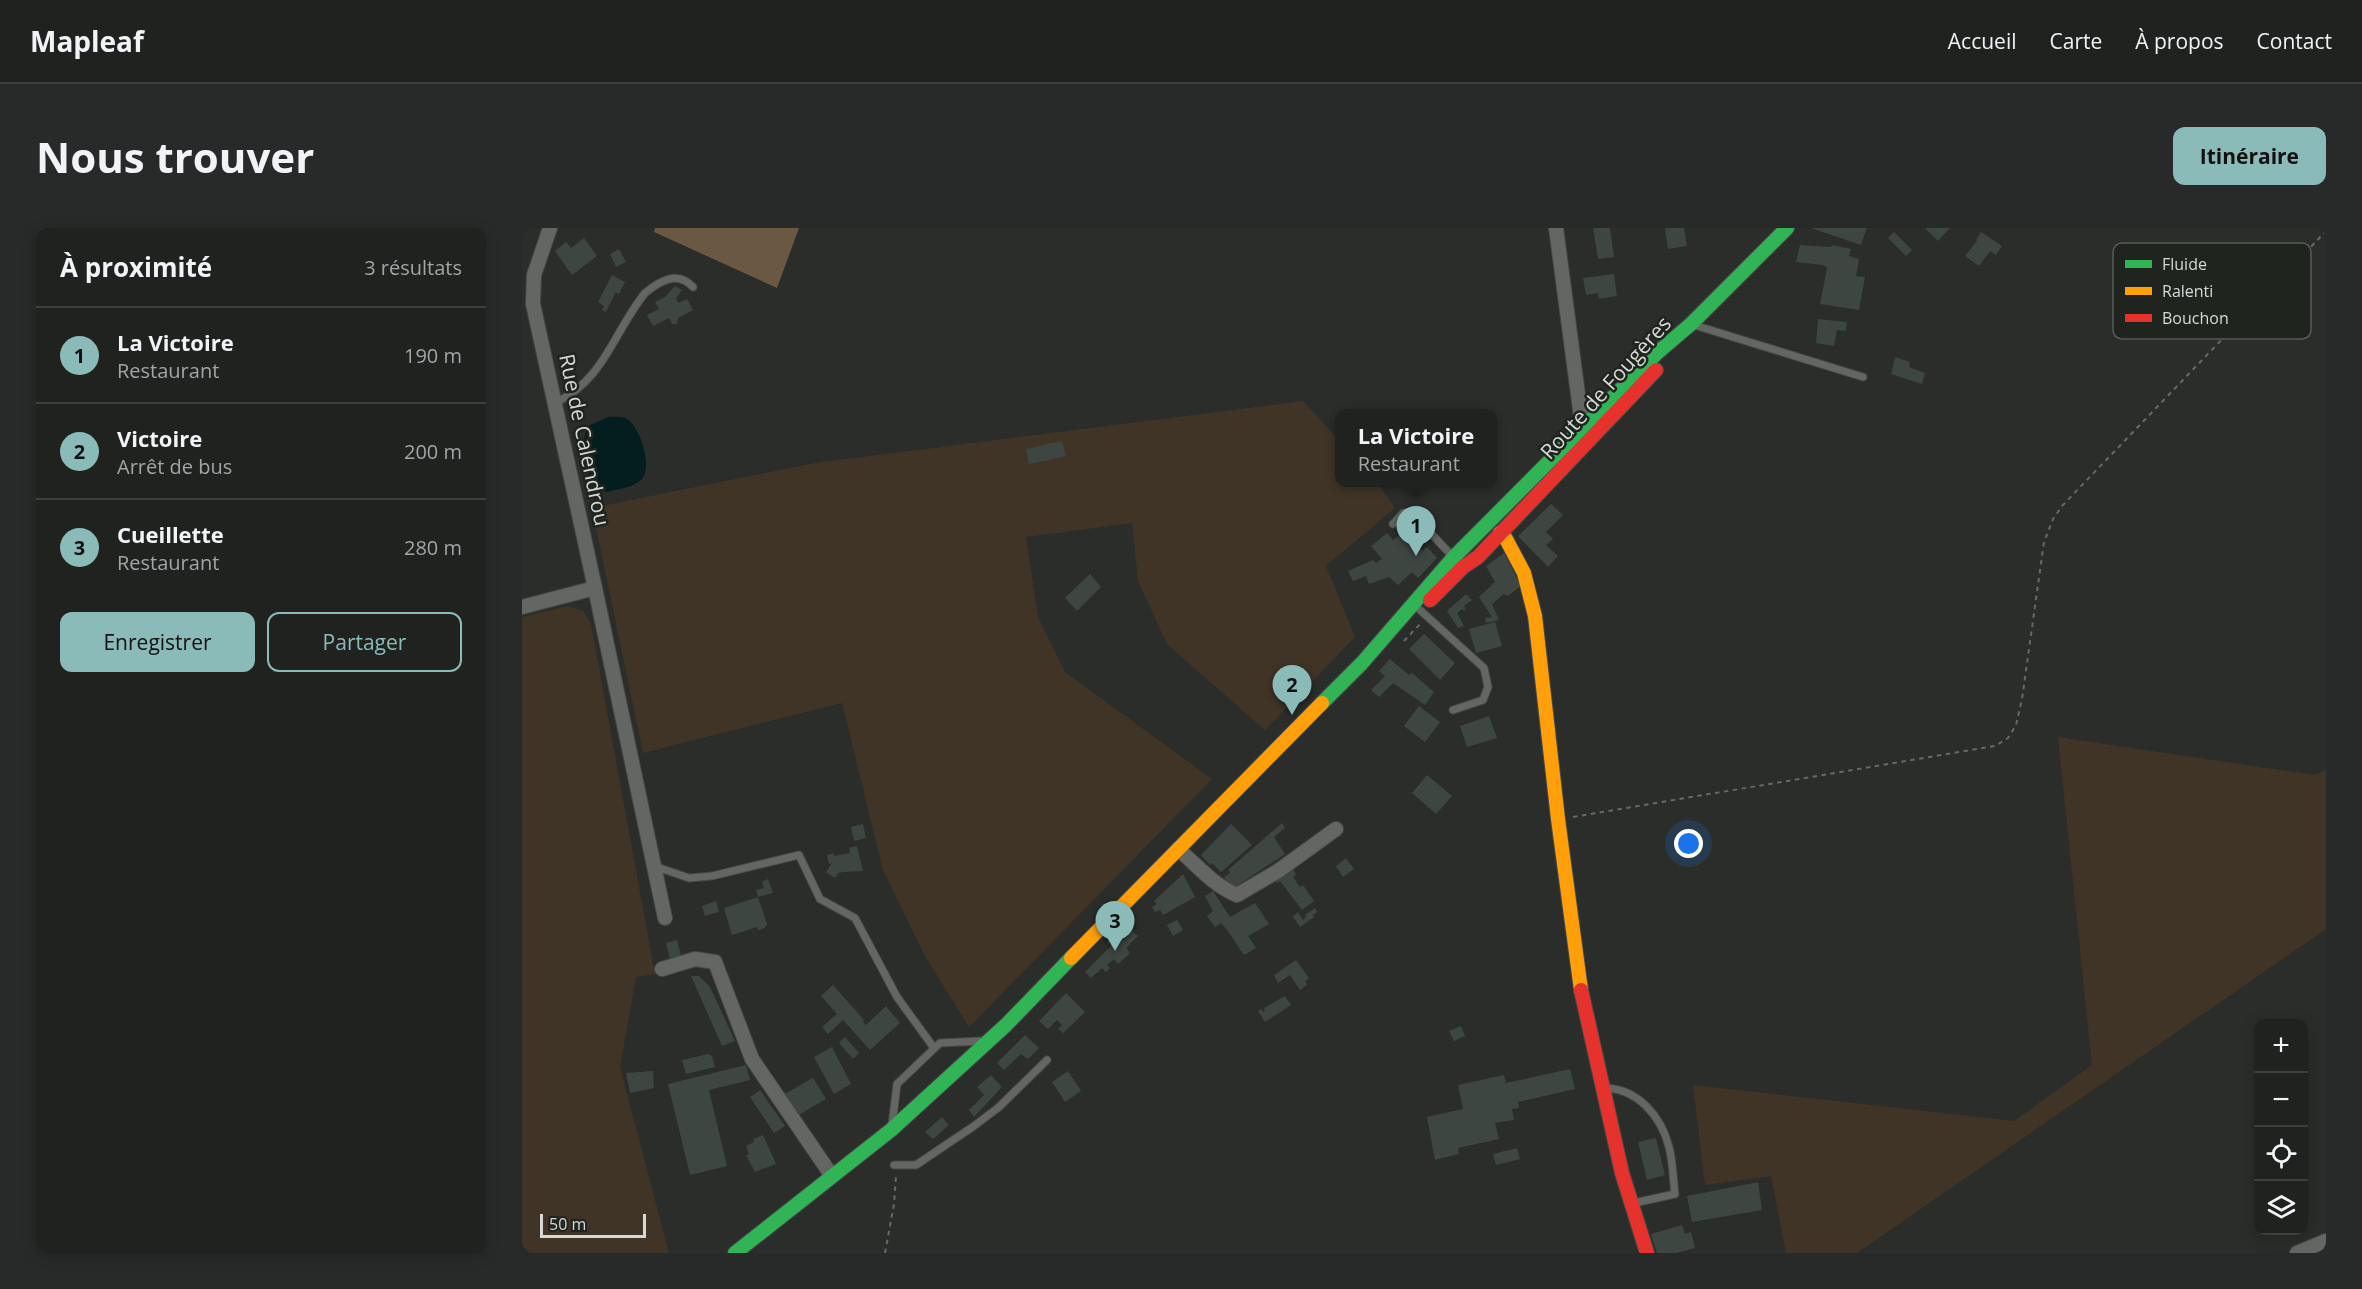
<!DOCTYPE html>
<html lang="fr">
<head>
<meta charset="utf-8">
<style>
	body { margin:0; font-family:"Open Sans",sans-serif; background:#282a29; color:#f1f3f6 }
	.controls { position:absolute; right:18px; bottom:18px; display:grid; overflow:hidden; border-radius:12px; box-shadow:0 3px 15px #0003 }
	.controls button { width:54px; height:54px; display:grid; place-items:center; padding:0; border:0; border-bottom:2px solid #3d3f3e; background:#202220; color:#f1f3f6; font:30px sans-serif }
	.scale { position:absolute; left:18px; bottom:15px; width:106px; box-sizing:border-box; padding-left:6px; border:3px solid #d6d9d6; border-top:0; font-size:16px; line-height:21px; white-space:nowrap; color:#d6d9d6; -webkit-text-stroke:4px #20241f; paint-order:stroke }
	.you { position:absolute; left:1167px; top:616px; width:21px; height:21px; margin:-15px; border:4px solid #fff; border-radius:50%; background:#1a73e8; box-shadow:0 0 0 9px #1a73e833 }
	.badge { display:grid; place-items:center; width:39px; height:39px; border-radius:50%; background:#8bbbb9; color:#111; font-size:20px; font-weight:700 }
	.pin { position:absolute; translate:-50% -50px; filter:drop-shadow(0 2px 3px #0008) }
	.pin::after { content:''; position:absolute; top:32px; width:21px; height:18px; background:inherit; clip-path:polygon(0 0,100% 0,50% 100%) }
	.popup { position:absolute; left:813px; top:181px; width:162px; height:78px; box-sizing:border-box; display:grid; place-content:center; border-radius:12px; background:#202220; filter:drop-shadow(0 2px 4px #0005); font-size:20px; white-space:nowrap; color:#a2a4a5 }
	.popup b { font-size:22px; color:#f1f3f6 }
	.popup::after { content:''; position:absolute; left:50%; top:100%; margin-left:-12px; border:12px solid transparent; border-top-color:#202220 }
	.list { margin:0; padding:0; list-style:none }
	h2 { display:flex; justify-content:space-between; align-items:center; height:78px; margin:0; padding:0 24px; font-size:26px }
	h2 small { font-size:20px; font-weight:400; color:#a2a4a5 }
	.list li { display:grid; grid-template-columns:39px 1fr auto; gap:18px; align-items:center; box-sizing:border-box; height:96px; padding:0 24px; border-top:2px solid #3d3f3e }
	.list b { display:block; font-size:22px; white-space:nowrap }
	.list p { margin:0; font-size:20px; white-space:nowrap; color:#a2a4a5 }
	.list em { font-size:20px; font-style:normal; color:#a2a4a5 }
	.actions { display:flex; gap:12px; padding:18px 24px }
	.actions a { flex:1; padding:14px 0; border:2px solid #8bbbb9; border-radius:12px; text-align:center; font-size:21px; color:#8bbbb9 }
	.actions .main { background:#8bbbb9; color:#111 }
	.icon { flex:none; width:33px; height:33px; fill:none; stroke:currentColor; stroke-width:2; stroke-linecap:round; stroke-linejoin:round }
	.map { position:relative; flex:none; width:1804px; height:1025px; overflow:hidden; border-radius:12px }
	header { display:flex; align-items:center; gap:36px; box-sizing:border-box; height:84px; padding:0 30px; background:#202220; border-bottom:2px solid #3d3f3e }
	header strong { font-size:28px }
	nav { display:flex; gap:33px; margin-inline-start:auto; font-size:21px }
	.intro { display:flex; align-items:center; justify-content:space-between; box-sizing:border-box; height:144px; padding:0 36px }
	h1 { margin:0; font-size:42px }
	.button { padding:15px 27px; border-radius:12px; background:#8bbbb9; color:#111; font-size:21px; font-weight:700 }
	main { display:flex; gap:36px; padding:0 36px }
	aside { flex:1; background:#202220; border-radius:12px; box-shadow:0 3px 15px #0003 }
	.map>svg:first-child { display:block }
	.green { fill:#403426 }
	.forest { fill:#6a5843 }
	.water { fill:#041d1f }
	.building { fill:#3e4642 }
	.lines { fill:none; stroke-linecap:round; stroke-linejoin:round }
	.lane-casing { stroke:#464846; stroke-width:9 }
	.street-casing { stroke:#464846; stroke-width:16 }
	.fast-casing { stroke:#464846; stroke-width:16 }
	.slow-casing { stroke:#464846; stroke-width:16 }
	.jam-casing { stroke:#464846; stroke-width:16 }
	.path { stroke:#676967; stroke-width:2; stroke-dasharray:4.5 4.5; stroke-linecap:butt }
	.lane { stroke:#646663; stroke-width:7 }
	.street { stroke:#646663; stroke-width:14 }
	.fast { stroke:#30b455; stroke-width:14 }
	.slow { stroke:#ff9f0a; stroke-width:14 }
	.jam { stroke:#e5322d; stroke-width:14 }
	.labels { text-anchor:middle; stroke-width:5; stroke-linejoin:round; paint-order:stroke }
	.street-label { font-size:21px; fill:#d6d9d6; stroke:#20241f }
	.key { fill:#20241f; stroke:#575a56; stroke-width:1.5 }
	.key-label { font-size:16px; fill:#d6d9d6 }
</style>
</head>
<body>
<header>
<strong>Mapleaf</strong>
<nav><a>Accueil</a><a>Carte</a><a>À propos</a><a>Contact</a></nav>
</header>
<div class="intro"><h1>Nous trouver</h1><a class="button">Itinéraire</a></div>
<main>
<aside>
<h2>À proximité<small>3 résultats</small></h2>
<ul class="list">
<li><span class="badge">1</span><div><b>La Victoire</b><p>Restaurant</p></div><em>190 m</em></li>
<li><span class="badge">2</span><div><b>Victoire</b><p>Arrêt de bus</p></div><em>200 m</em></li>
<li><span class="badge">3</span><div><b>Cueillette</b><p>Restaurant</p></div><em>280 m</em></li>
</ul>
<div class="actions"><a class="main">Enregistrer</a><a>Partager</a></div>
</aside>
<div class="map">
<svg width="1804" height="1025" viewBox="0 0 1804 1025">
	<rect width="100%" height="100%" fill="#2b2d2a"/>
	<!-- green -->
	<g class="green">
		<polygon points="781,173 817,212 818,254 855,255 873,280 804,338 833,409 743,502 645,416 616,353 610,295 504,309 516,389 543,444 690,551 447,799 403,728 361,642 320,475 121,525 70,280 293,235"/>
		<polygon points="46,378 61,383 69,396 133,746 114,749 98,839 147,1025 0,1025 0,389"/>
		<polygon points="1536,509 1792,547 1804,542 1804,701 1335,1025 1264,1025 1249,948 1183,957 1171,857 1492,893 1570,837"/>
	</g>
	<!-- forest -->
	<polygon class="forest" points="133,0 277,0 255,60 132,4"/>
	<!-- water -->
	<path class="water" d="M 86,189 C 92,189 99,188 105,191 C 118,198 131,240 120,251 C 111,260 96,261 84,264 C 62,257 57,216 66,198 Z"/>
	<!-- building -->
	<g class="building">
		<polygon points="1071,0 1088,0 1092,29 1076,31"/>
		<polygon points="1143,0 1162,0 1165,18 1146,21"/>
		<polygon points="1289,0 1345,0 1339,17"/>
		<polygon points="1403,0 1428,0 1416,13"/>
		<polygon points="1372,4 1390,22 1384,28 1366,10"/>
		<polygon points="1459,4 1480,18 1474,27 1468,23 1457,38 1443,28 1455,13 1454,12"/>
		<polygon points="62,10 75,28 50,47 33,23 44,14 49,20"/>
		<polygon points="1278,17 1309,19 1310,17 1329,21 1327,28 1337,31 1334,48 1343,49 1337,82 1298,76 1305,40 1301,37 1274,34"/>
		<polygon points="97,21 104,34 94,39 88,26"/>
		<polygon points="1092,46 1095,68 1077,71 1076,65 1064,67 1061,50"/>
		<polygon points="90,47 103,54 97,66 94,64 84,84 80,82 82,78 76,74"/>
		<polygon points="153,58 160,62 154,70 156,75 165,71 171,82 156,90 155,96 150,96 147,90 131,98 125,87 137,81 133,74 143,69"/>
		<polygon points="1296,91 1325,94 1324,103 1315,102 1312,118 1294,115"/>
		<polygon points="1373,129 1388,134 1387,139 1403,145 1400,156 1369,146"/>
		<polygon points="540,213 544,228 507,236 504,221"/>
		<polygon points="1029,276 1041,287 1024,304 1031,311 1024,317 1036,328 1026,339 996,308"/>
		<polygon points="881,304 901,323 905,319 915,330 896,350 890,344 876,357 867,349 847,356 844,348 831,353 826,343 851,332 854,335 860,331 849,318 865,305 871,312"/>
		<polygon points="982,325 999,358 986,368 982,366 970,376 977,392 964,395 963,390 970,389 957,369 973,354 964,338"/>
		<polygon points="568,346 579,359 555,383 543,370"/>
		<polygon points="944,366 950,372 942,378 944,381 942,383 940,381 935,385 942,398 936,400 925,383"/>
		<polygon points="973,394 980,418 954,425 947,401"/>
		<polygon points="902,406 933,435 918,452 887,421"/>
		<polygon points="868,431 887,447 890,445 912,464 903,477 871,455 857,469 849,462 863,448 857,443"/>
		<polygon points="897,478 918,494 903,514 882,498"/>
		<polygon points="967,488 975,510 945,519 938,498"/>
		<polygon points="905,547 930,568 914,586 890,565"/>
		<polygon points="760,595 763,600 752,609 763,626 710,661 702,649 708,645 706,642"/>
		<polygon points="341,596 344,610 332,613 329,599"/>
		<polygon points="709,596 730,617 699,644 690,635 688,637 679,627"/>
		<polygon points="335,618 341,643 321,644 316,645 313,650 304,644 310,635 307,636 305,627 311,625 312,628 328,625 327,620"/>
		<polygon points="824,630 832,641 821,649 814,638"/>
		<polygon points="770,640 774,646 771,649 778,659 781,657 792,673 780,682 758,653 755,655 752,650"/>
		<polygon points="661,646 673,669 641,687 638,682 633,684 630,679 635,676 632,673"/>
		<polygon points="246,651 251,665 236,669 234,662 242,660 240,654"/>
		<polygon points="691,663 708,689 733,675 747,696 726,708 734,720 722,727 705,702 699,695 693,699 685,688 691,683 683,668"/>
		<polygon points="236,669 245,696 243,700 236,702 235,699 210,707 202,680"/>
		<polygon points="194,673 197,684 183,688 180,678"/>
		<polygon points="793,680 795,684 791,687 792,689 778,699 771,689 776,684 781,692 784,689 783,687"/>
		<polygon points="655,692 661,702 651,708 645,697"/>
		<polygon points="603,696 616,708 604,720 608,725 596,736 592,731 585,737 588,740 584,744 580,740 569,750 563,744 589,718 585,714"/>
		<polygon points="155,712 159,728 148,731 144,715"/>
		<polygon points="774,732 787,750 783,753 785,757 778,762 768,747 756,755 752,747"/>
		<polygon points="169,748 177,748 188,759 213,813 200,818"/>
		<polygon points="311,757 342,792 341,794 344,797 364,778 378,795 348,822 321,792 306,806 300,799 315,786 299,768"/>
		<polygon points="544,765 563,784 541,805 536,801 540,797 535,792 526,801 517,793"/>
		<polygon points="763,768 769,777 743,794 736,783 739,781 741,784 743,783 742,780"/>
		<polygon points="939,798 943,808 932,813 927,803"/>
		<polygon points="503,807 517,820 506,831 499,826 482,842 475,835"/>
		<polygon points="323,809 337,825 331,831 317,815"/>
		<polygon points="310,819 329,856 312,866 292,829"/>
		<polygon points="186,826 190,828 193,839 164,846 160,832"/>
		<polygon points="224,837 228,852 187,862 205,938 168,947 146,856"/>
		<polygon points="1048,841 1053,861 996,874 997,880 990,881 992,892 973,895 977,911 936,920 937,926 913,932 905,889 941,881 936,857 982,847 984,855"/>
		<polygon points="131,843 132,860 108,865 104,845"/>
		<polygon points="546,843 559,863 543,874 530,854"/>
		<polygon points="469,847 480,859 452,889 447,882 462,867 455,859"/>
		<polygon points="291,850 304,871 275,888 261,867"/>
		<polygon points="238,862 263,898 252,905 228,869"/>
		<polygon points="420,889 427,897 411,911 403,904"/>
		<polygon points="241,907 254,936 233,944 224,927 227,926 224,918 232,914 231,911"/>
		<polygon points="1134,910 1143,947 1125,952 1116,914"/>
		<polygon points="995,920 998,931 974,937 971,926"/>
		<polygon points="1236,954 1240,982 1170,994 1165,968"/>
		<polygon points="1160,997 1163,1006 1169,1004 1173,1020 1154,1025 1135,1025 1129,1006"/>
	</g>
	<g class="lines">
		<!-- lane casing -->
		<g class="lane-casing">
			<g id="lane">
				<polyline points="1172,97 1341,149"/>
				<path d="M 33,175 C 83,151 91,105 123,65 C 138,53 155,42 171,59"/>
				<polyline points="871,296 881,285 890,285 931,329"/>
				<polyline points="898,382 962,440 966,459 961,472 931,482"/>
				<polyline points="132,638 167,650 190,648 277,627 298,671 333,690 375,769 412,820"/>
				<path d="M 1083,860 C 1116,861 1139,888 1147,919 C 1151,934 1151,951 1153,966 L 1112,975"/>
				<polyline points="370,897 375,856 418,815 459,813"/>
				<polyline points="372,937 394,937 452,898 477,879 525,832"/>
			</g>
		</g>
		<!-- street casing -->
		<g class="street-casing">
			<g id="street">
				<polyline points="1034,0 1059,189 1066,193"/>
				<polyline points="73,360 143,690"/>
				<polyline points="0,379 73,360 11,76 12,47 28,0"/>
				<path d="M 656,621 C 676,638 691,657 715,667 L 756,643 L 814,601"/>
				<polyline points="140,741 173,731 193,734 230,831 310,948"/>
				<polyline points="1775,1025 1804,1013"/>
			</g>
		</g>
		<!-- fast casing -->
		<g class="fast-casing">
			<g id="fast">
				<polyline points="800,475 840,435 931,330 1135,125 1169,96 1265,0"/>
				<polyline points="213,1025 369,902 484,797 549,730"/>
			</g>
		</g>
		<!-- slow casing -->
		<g class="slow-casing">
			<g id="slow">
				<polyline points="978,305 984,311 1002,345 1013,388 1036,591 1059,762"/>
				<polyline points="549,730 800,475"/>
			</g>
		</g>
		<!-- jam casing -->
		<g class="jam-casing">
			<g id="jam">
				<polyline points="908,372 941,339 956,329 1134,142"/>
				<polyline points="1059,762 1100,945 1125,1025"/>
			</g>
		</g>
		<!-- path -->
		<g class="path">
			<polyline points="882,413 899,395"/>
			<polyline points="1051,589 1473,518 1486,510 1494,497 1500,471 1522,314 1531,291 1540,278 1804,3"/>
			<polyline points="363,1025 372,976 374,948"/>
		</g>
		<!-- lane -->
		<use href="#lane" class="lane"/>
		<!-- street -->
		<use href="#street" class="street"/>
		<!-- fast -->
		<use href="#fast" class="fast"/>
		<!-- slow -->
		<use href="#slow" class="slow"/>
		<!-- jam -->
		<use href="#jam" class="jam"/>
	</g>
	<g class="labels">
		<!-- street labels -->
		<g class="street-label">
			<text transform="translate(1084 160) rotate(-48)" y="7">Route de Fougères</text>
			<text transform="translate(62 212) rotate(78)" y="7">Rue de Calendrou</text>
		</g>
	</g>
	<!-- legend -->
	<rect x="1591" y="15" width="198" height="96" rx="9" class="key"/>
	<rect x="1603" y="32" width="27" height="8" fill="#30b455"/>
	<rect x="1603" y="59" width="27" height="8" fill="#ff9f0a"/>
	<rect x="1603" y="86" width="27" height="8" fill="#e5322d"/>
	<g class="key-label">
		<text x="1640" y="42">Fluide</text>
		<text x="1640" y="69">Ralenti</text>
		<text x="1640" y="96">Bouchon</text>
	</g>
</svg>
<div class="controls">
<button>+</button>
<button>−</button>
<button><svg class="icon" aria-label="locate" viewBox="0 0 24 24"><circle cx="12" cy="12" r="6"/><path d="M12 2v4M12 18v4M2 12h4M18 12h4"/></svg></button>
<button><svg class="icon" aria-label="layers" viewBox="0 0 24 24"><path d="M12 4l9 5-9 5-9-5zM3 14l9 5 9-5"/></svg></button>
</div>
<div class="scale">50 m</div>
<div class="you"></div>
<div class="pin badge" style="left:894px;top:328px">1</div>
<div class="popup"><b>La Victoire</b>Restaurant</div>
<div class="pin badge" style="left:770px;top:487px">2</div>
<div class="pin badge" style="left:593px;top:723px">3</div>
</div>
</main>
</body>
</html>
